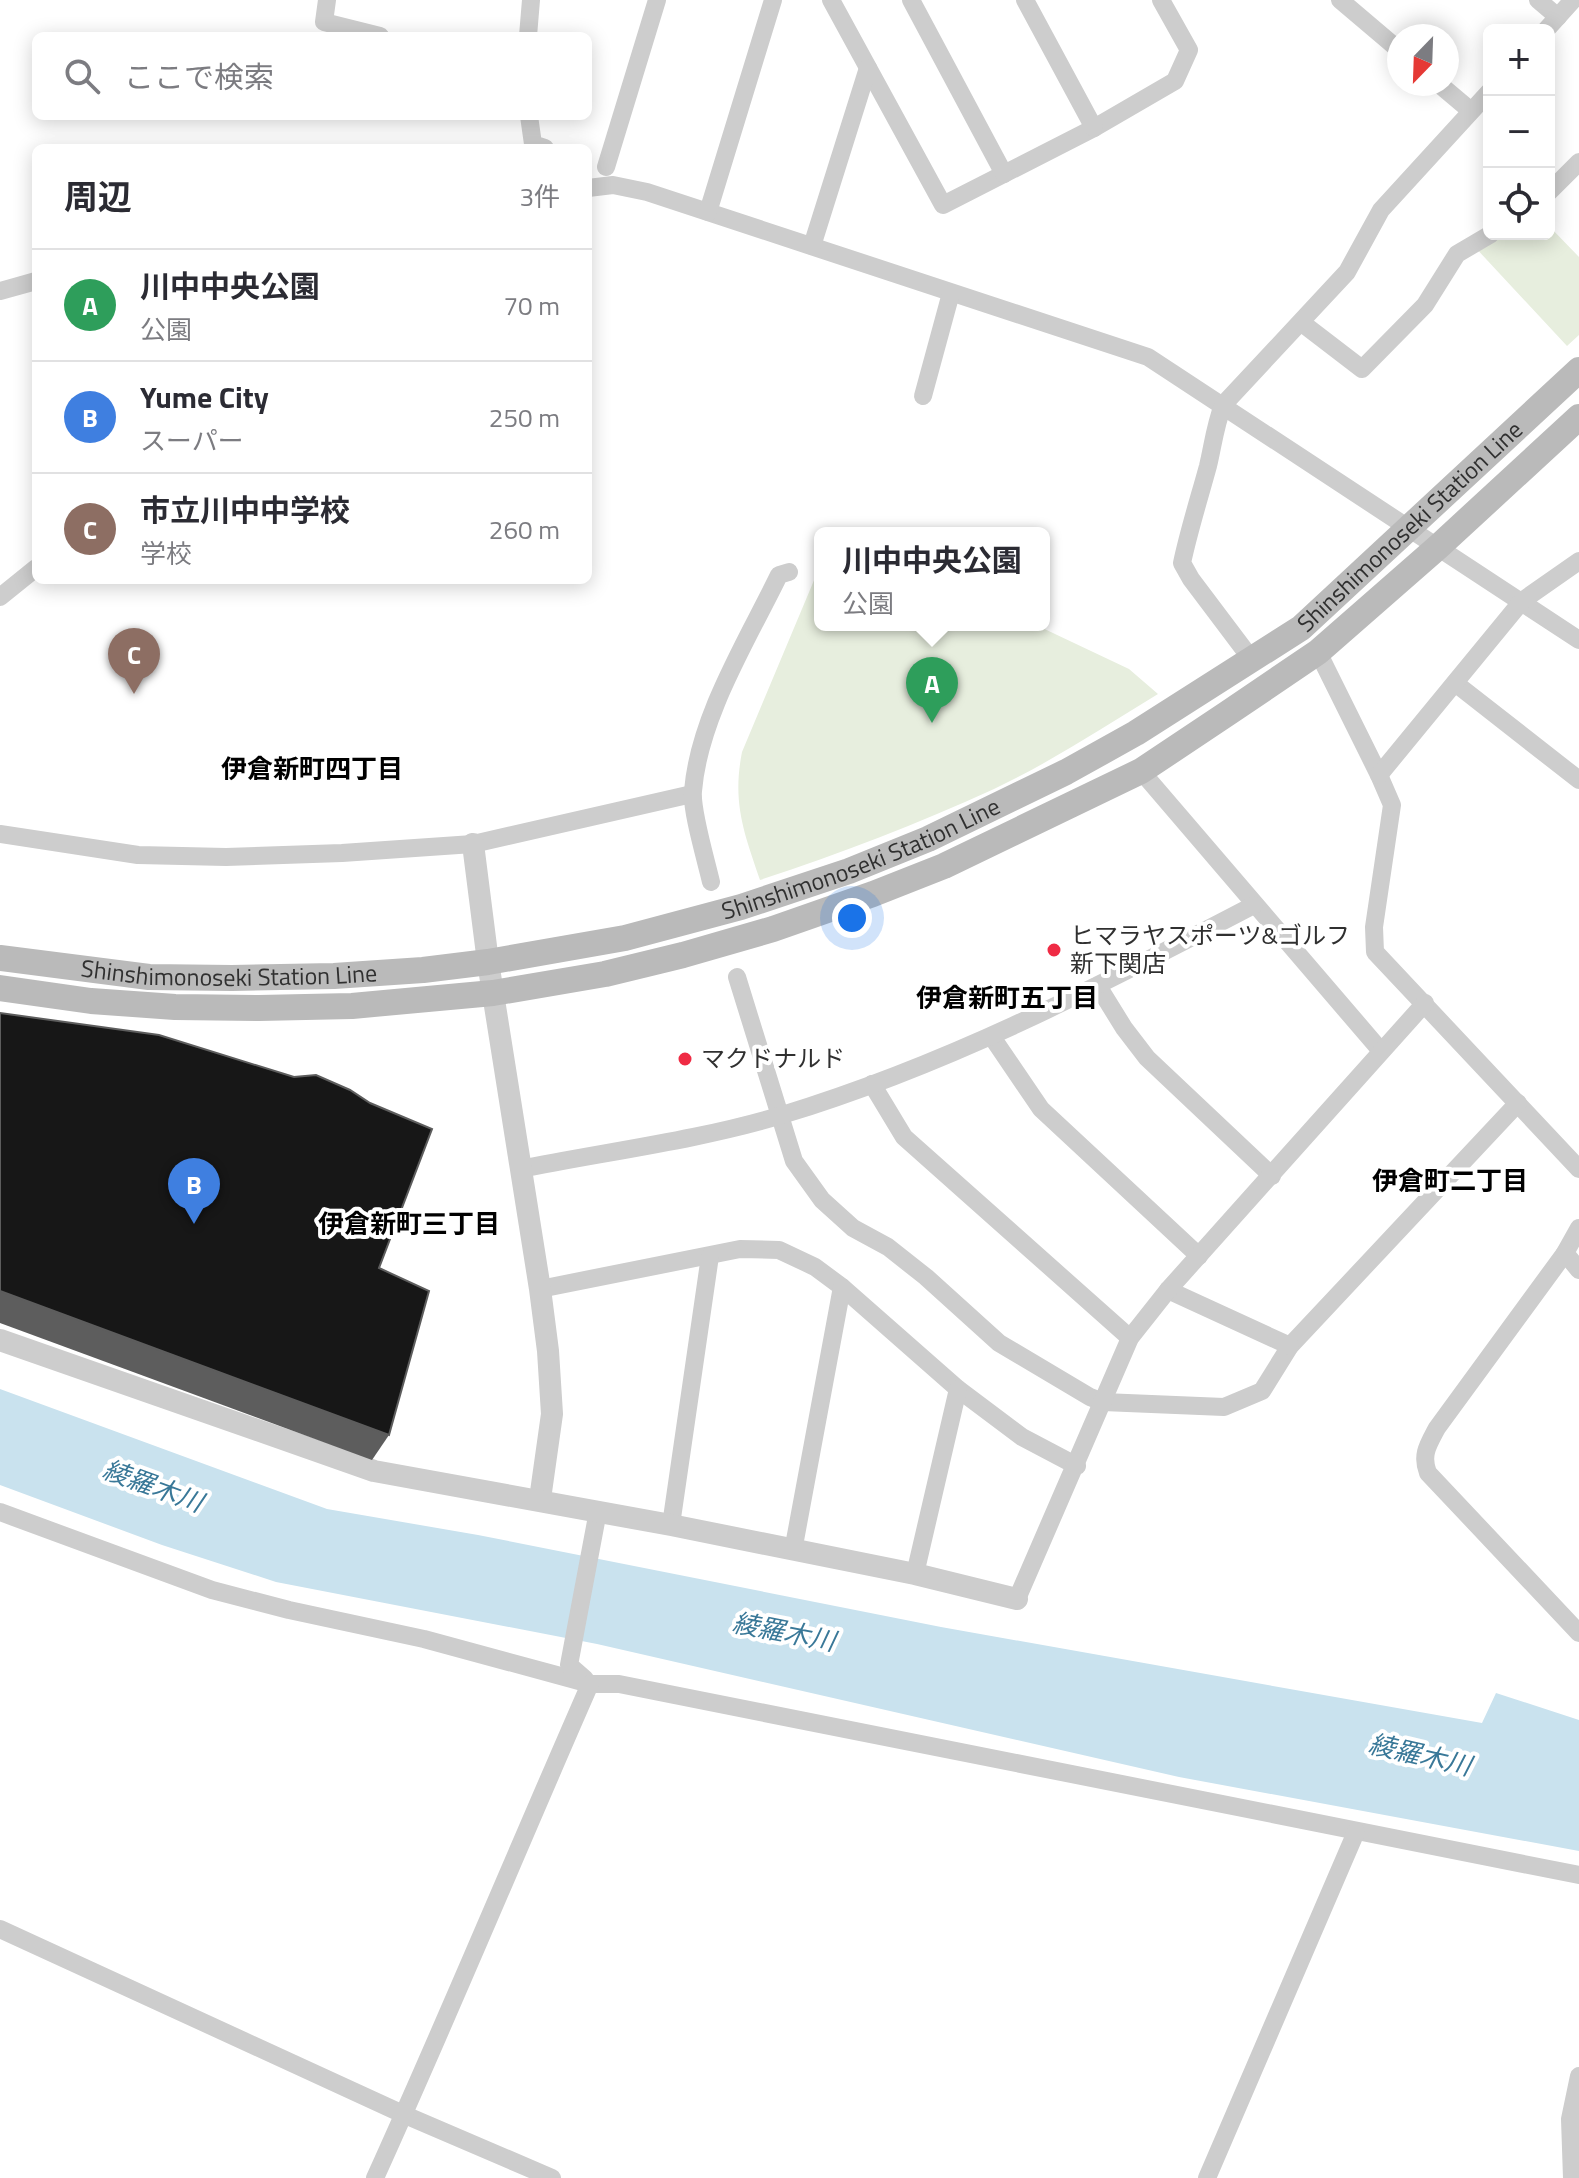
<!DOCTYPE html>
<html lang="ja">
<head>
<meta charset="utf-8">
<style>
	body { margin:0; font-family:"Titillium Web","Noto Sans JP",sans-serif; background:#f7f7f7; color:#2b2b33 }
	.controls { position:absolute; right:24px; top:24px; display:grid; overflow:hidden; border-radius:12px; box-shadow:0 4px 20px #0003 }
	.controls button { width:72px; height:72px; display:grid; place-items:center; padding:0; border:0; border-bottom:2px solid #e1e1e2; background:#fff; color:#2b2b33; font:40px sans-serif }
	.compass { position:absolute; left:1387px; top:24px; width:72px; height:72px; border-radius:50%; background:#fff; box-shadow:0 4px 20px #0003; rotate:203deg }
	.you { position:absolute; left:852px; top:918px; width:28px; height:28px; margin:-20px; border:6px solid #fff; border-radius:50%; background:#1a73e8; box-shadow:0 0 0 12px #1a73e833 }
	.badge { display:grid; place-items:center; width:52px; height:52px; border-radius:50%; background:#ef2b44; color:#fff; font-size:26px; font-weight:700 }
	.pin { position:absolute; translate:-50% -66px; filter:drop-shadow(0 2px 4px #0008) }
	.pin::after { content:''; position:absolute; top:42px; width:28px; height:24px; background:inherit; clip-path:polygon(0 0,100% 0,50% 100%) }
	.popup { position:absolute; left:814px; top:527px; width:236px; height:104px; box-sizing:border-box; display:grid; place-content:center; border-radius:12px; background:#fff; filter:drop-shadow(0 2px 6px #0005); font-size:26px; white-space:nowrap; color:#7c7c81 }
	.popup b { font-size:30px; color:#2b2b33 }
	.popup::after { content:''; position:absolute; left:50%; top:100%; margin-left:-16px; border:16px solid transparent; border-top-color:#fff }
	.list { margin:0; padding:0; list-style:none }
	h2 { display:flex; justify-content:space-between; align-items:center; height:104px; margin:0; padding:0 32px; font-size:34px }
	h2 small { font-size:26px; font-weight:400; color:#7c7c81 }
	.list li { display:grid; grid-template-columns:52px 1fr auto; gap:24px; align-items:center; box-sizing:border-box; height:112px; padding:0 32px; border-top:2px solid #e1e1e2 }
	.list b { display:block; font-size:30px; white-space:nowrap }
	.list p { margin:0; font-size:26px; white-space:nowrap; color:#7c7c81 }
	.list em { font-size:26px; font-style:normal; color:#7c7c81 }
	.icon { flex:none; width:44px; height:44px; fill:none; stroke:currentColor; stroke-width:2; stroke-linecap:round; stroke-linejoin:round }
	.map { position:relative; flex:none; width:1579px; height:2178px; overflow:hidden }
	.search { position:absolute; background:#fff; box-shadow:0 4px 20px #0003; left:32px; top:32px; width:560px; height:88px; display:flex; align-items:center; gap:20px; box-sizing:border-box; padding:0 28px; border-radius:12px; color:#7c7c81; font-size:30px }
	.panel { position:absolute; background:#fff; box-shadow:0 4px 20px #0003; left:32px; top:144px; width:560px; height:440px; border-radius:12px }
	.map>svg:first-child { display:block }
	.green { fill:#e7eede }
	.water { fill:#c9e2ee }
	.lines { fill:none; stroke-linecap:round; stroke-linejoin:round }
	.minor { stroke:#cdcdcd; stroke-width:18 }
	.tertiary { stroke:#cdcdcd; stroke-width:22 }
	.secondary { stroke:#bababa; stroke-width:26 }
	.shaded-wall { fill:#5d5d5d }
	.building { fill:#171717; stroke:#5d5d5d; stroke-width:2 }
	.poi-dot { fill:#ef2b44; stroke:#fff; stroke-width:3 }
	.labels { text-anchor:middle; stroke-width:8; stroke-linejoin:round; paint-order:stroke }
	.street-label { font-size:24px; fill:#303030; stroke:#fff }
	.poi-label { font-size:24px; fill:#303030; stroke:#fff; text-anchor:start }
	.neighbourhood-label { font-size:26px; font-weight:bold; fill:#000; stroke:#fff }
	.water-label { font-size:26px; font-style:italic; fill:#397898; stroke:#fff }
</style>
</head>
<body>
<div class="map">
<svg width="1579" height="2178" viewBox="0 0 1579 2178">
	<rect width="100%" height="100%" fill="#fff"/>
	<!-- green -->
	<g class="green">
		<polygon points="1549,226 1579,257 1579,335 1567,346 1473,245 1491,234 1549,234"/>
		<path d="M 820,566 L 820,625 L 1036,625 L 1129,669 L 1158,694 C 1104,727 1051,762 994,789 C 918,824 839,854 760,880 C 744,833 732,803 742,752 Z"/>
	</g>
	<!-- water -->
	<polygon class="water" points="0,1389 327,1509 478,1535 941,1627 1482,1723 1496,1693 1579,1720 1579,1851 1179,1777 597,1644 276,1582 162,1545 0,1485"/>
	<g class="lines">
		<!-- minor -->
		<g class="minor">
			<polyline points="327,0 324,22 380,36"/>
			<polyline points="831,0 943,205 1094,128 1175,81 1189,50 1161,0"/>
			<polyline points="911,0 1004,174"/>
			<polyline points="1025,0 1094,128"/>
			<polyline points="1340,0 1399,50"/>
			<polyline points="1538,0 1558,17"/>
			<polyline points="1546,30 1573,0"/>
			<polyline points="528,36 531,0"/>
			<polyline points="1439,84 1471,111"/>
			<polyline points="529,116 533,144 545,148"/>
			<polyline points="606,167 657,0"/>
			<polyline points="588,188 613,185 647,192 1148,357 1579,640"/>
			<polyline points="1549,192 1579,162"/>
			<polyline points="708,212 773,0"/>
			<polyline points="812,246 868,68"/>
			<polyline points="0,291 36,281"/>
			<polyline points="1302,323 1362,369 1425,305 1457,254 1491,234"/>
			<polyline points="923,396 951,293"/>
			<polyline points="0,597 36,568"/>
			<polyline points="1318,652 1379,775 1392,805 1374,927 1375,952 1579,1169"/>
			<path d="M 1252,660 L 1191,579 L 1182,563 C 1189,530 1199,499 1208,466 C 1213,445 1215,426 1223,405 L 1347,272 L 1381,210 L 1489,92"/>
			<polyline points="1455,683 1579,780"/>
			<polyline points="1141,771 1381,1051"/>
			<polyline points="1379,775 1522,601 1579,561"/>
			<polyline points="0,834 138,855 226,857 342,853 473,844 692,794"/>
			<path d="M 711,882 C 706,860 691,810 693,791 C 699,717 747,641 779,575 L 789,572"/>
			<polyline points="737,977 794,1161 822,1200 853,1228 888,1247 926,1277 999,1343 1090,1397 1103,1402 1224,1407 1262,1391 1290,1346 1518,1103"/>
			<polyline points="1098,986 1124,1028 1147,1058 1272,1176"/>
			<polyline points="992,1037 1041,1109 1199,1256"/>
			<polyline points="872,1084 904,1137 1130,1338"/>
			<path d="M 520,1169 C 604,1152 700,1140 782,1115 C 950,1064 1099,986 1254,905"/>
			<path d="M 1579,1228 L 1565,1253 L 1437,1428 C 1428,1445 1421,1455 1428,1473 L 1579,1633"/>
			<polyline points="1565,1253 1579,1270"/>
			<polyline points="540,1289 740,1249 779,1250 815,1267 842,1287 958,1389 1022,1437 1077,1466"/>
			<polyline points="1168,1290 1290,1346"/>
			<polyline points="0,1512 212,1590 289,1610 424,1639 590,1684 619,1684 1579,1875"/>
			<polyline points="671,1525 710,1256"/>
			<polyline points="793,1551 842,1287"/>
			<polyline points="915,1574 958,1389"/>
			<polyline points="1017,1599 1130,1338 1168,1290 1425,1003"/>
			<polyline points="585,1679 569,1665 598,1511"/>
			<polyline points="0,1929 405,2115 552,2178"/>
			<path d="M 375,2178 C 449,2015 518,1848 590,1684"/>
			<polyline points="1207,2178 1356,1832"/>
			<polyline points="1572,2178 1570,2119 1579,2076"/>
		</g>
		<!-- tertiary -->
		<g class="tertiary">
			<polyline points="473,844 488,962 540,1289 548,1351 552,1414 540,1499"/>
			<polyline points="0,1340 374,1471 671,1525 915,1574 1017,1599"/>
		</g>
		<!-- secondary -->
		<g class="secondary">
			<path id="s1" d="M 0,958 L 149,977 L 232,978 L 334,976 L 423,970 L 488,962 L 625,938 L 741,907 L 849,871 L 928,839 L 1066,772 L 1136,733 L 1301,628 L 1579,370"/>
			<polyline points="0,988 91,1001 175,1007 259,1008 352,1006 493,993 605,974 683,955 773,929 873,894 944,866 1141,771 1228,713 1318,652 1438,547 1579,417"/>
		</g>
	</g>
	<!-- shaded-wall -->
	<polygon class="shaded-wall" points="0,1291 389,1435 372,1460 0,1323"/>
	<!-- building -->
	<polygon class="building" points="0,1013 159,1035 294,1077 316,1075 350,1090 370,1103 432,1129 379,1268 429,1291 389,1435 0,1291"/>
	<!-- markers -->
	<g class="poi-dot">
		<circle cx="1054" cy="950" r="8"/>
		<circle cx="685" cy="1059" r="8"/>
	</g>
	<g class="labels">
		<!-- street labels -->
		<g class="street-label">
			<text dy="8" stroke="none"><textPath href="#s1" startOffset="1526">Shinshimonoseki Station Line</textPath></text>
			<text dy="8" stroke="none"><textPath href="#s1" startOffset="878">Shinshimonoseki Station Line</textPath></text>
			<text dy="8" stroke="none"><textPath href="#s1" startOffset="230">Shinshimonoseki Station Line</textPath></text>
		</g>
		<!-- poi labels -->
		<g class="poi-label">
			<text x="1070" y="944">ヒマラヤスポーツ&amp;ゴルフ<tspan x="1070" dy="28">新下関店</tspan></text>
			<text x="701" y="1067">マクドナルド</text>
		</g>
		<!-- neighbourhood labels -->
		<g class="neighbourhood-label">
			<text x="312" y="778">伊倉新町四丁目</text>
			<text x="1007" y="1007">伊倉新町五丁目</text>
			<text x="1450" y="1190">伊倉町二丁目</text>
			<text x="409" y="1233">伊倉新町三丁目</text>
		</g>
		<!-- water labels -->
		<g class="water-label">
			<text transform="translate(153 1486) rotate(20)" y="9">綾羅木川</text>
			<text transform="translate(784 1632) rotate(11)" y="9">綾羅木川</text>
			<text transform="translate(1420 1755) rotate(13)" y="9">綾羅木川</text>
		</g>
	</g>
</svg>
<div class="controls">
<button>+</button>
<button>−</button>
<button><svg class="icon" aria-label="locate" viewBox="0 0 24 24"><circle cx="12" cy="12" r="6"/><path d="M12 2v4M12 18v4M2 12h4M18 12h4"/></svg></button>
</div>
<svg class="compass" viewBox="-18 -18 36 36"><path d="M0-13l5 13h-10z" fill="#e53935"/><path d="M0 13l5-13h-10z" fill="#7c7c81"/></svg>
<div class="you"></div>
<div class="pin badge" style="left:932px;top:723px;background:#2e9e5b">A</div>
<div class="popup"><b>川中中央公園</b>公園</div>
<div class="pin badge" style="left:194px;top:1224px;background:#3f7fe0">B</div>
<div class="pin badge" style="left:134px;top:694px;background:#8d6e63">C</div>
<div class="search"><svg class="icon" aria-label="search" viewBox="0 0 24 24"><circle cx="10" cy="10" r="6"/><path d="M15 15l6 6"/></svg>ここで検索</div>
<section class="panel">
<h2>周辺<small>3件</small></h2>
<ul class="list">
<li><span class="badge" style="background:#2e9e5b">A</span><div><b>川中中央公園</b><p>公園</p></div><em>70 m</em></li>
<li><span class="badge" style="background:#3f7fe0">B</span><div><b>Yume City</b><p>スーパー</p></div><em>250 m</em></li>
<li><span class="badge" style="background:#8d6e63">C</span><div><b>市立川中中学校</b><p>学校</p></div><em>260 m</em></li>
</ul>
</section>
</div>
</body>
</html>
